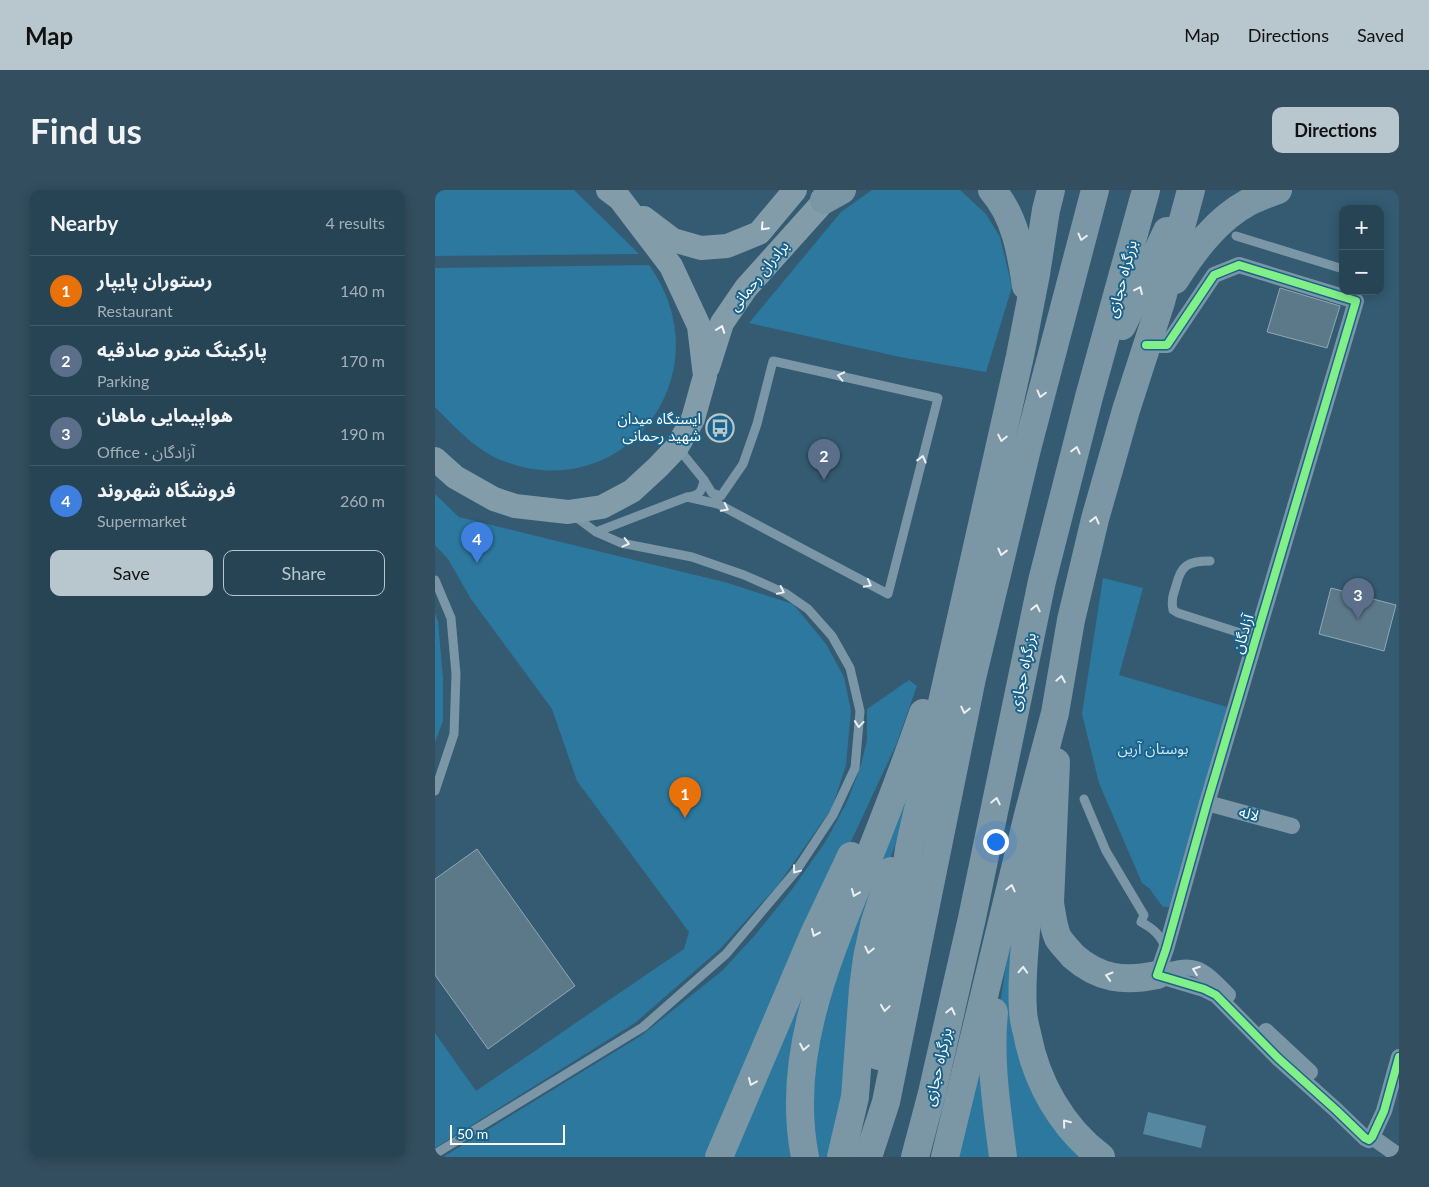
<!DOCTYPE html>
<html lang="en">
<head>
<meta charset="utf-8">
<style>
	body { margin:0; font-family:Lato,"Noto Sans Arabic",sans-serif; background:#334e5f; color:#f1f3f6 }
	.controls { position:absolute; right:15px; top:15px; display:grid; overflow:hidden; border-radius:10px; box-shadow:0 2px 12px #0003 }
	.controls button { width:45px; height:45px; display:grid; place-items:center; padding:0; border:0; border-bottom:1px solid #435c6c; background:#274455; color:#f1f3f6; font:25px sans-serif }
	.scale { position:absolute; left:15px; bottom:12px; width:115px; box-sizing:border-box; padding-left:5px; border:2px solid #fff; border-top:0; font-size:14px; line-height:18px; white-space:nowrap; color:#fff; -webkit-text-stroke:4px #1b638a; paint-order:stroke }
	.you { position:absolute; left:560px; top:651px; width:18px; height:18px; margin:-12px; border:4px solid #fff; border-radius:50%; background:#1a73e8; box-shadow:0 0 0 8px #1a73e833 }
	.badge { display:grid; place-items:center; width:32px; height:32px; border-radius:50%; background:#b8c6cd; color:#fff; font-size:16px; font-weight:700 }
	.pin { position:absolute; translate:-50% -41px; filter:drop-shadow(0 1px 2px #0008) }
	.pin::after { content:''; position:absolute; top:26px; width:18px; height:15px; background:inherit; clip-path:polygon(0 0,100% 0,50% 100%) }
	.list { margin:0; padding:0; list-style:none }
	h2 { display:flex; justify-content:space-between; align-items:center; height:65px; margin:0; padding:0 20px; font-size:21px }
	h2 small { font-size:16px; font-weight:400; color:#a4b0b9 }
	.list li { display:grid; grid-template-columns:32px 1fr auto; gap:15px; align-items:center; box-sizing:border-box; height:70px; padding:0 20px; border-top:1px solid #435c6c }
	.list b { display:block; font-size:19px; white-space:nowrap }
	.list p { margin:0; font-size:16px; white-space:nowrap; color:#a4b0b9 }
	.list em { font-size:16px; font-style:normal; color:#a4b0b9 }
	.actions { display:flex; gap:10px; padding:15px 20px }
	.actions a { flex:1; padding:11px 0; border:1px solid #b8c6cd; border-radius:10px; text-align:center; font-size:18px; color:#b8c6cd }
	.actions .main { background:#b8c6cd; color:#111 }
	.map { position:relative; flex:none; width:964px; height:967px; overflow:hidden; border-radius:10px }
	header { display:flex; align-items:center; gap:30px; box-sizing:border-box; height:70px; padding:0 25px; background:#b8c6cd; color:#111 }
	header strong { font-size:24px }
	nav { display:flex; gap:28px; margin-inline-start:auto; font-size:18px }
	.intro { display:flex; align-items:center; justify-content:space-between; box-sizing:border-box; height:120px; padding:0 30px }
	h1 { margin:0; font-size:35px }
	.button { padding:12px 22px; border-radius:10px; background:#b8c6cd; color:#111; font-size:18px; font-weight:700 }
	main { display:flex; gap:30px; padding:0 30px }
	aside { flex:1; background:#274455; border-radius:10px; box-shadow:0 2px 12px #0003 }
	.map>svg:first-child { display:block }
	.green { fill:#2c789f }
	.water { fill:#5587a1 }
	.building { fill:#5c798a; stroke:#8fa7b4 }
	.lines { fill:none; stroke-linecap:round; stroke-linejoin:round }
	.service { stroke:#7b96a6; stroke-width:9 }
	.minor { stroke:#7b96a6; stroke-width:16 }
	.secondary { stroke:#839caa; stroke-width:24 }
	.trunk { stroke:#7b96a4; stroke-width:28 }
	.cycleway-casing { stroke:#1b638a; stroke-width:11 }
	.cycleway { stroke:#82f089; stroke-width:8 }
	.oneway { stroke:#f3f5f6 }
	.oneway2 { stroke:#ebeff1 }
	.oneway3 { stroke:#ebeff2 }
	.labels { text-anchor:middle; stroke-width:4; stroke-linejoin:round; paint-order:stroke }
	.street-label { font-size:15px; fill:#fff; stroke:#1b638a }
	.poi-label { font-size:15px; fill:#fff; stroke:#1b638a; text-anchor:end }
	.park-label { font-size:15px; fill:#cbeaf9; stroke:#1b638a }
</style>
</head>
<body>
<header>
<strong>Map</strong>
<nav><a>Map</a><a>Directions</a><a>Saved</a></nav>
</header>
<div class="intro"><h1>Find us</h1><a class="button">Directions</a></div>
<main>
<aside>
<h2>Nearby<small>4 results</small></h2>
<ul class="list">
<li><span class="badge" style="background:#e8710a">1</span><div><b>رستوران پایپار</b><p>Restaurant</p></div><em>140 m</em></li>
<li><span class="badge" style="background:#5c6f8a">2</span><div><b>پارکینگ مترو صادقیه</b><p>Parking</p></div><em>170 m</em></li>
<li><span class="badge" style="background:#5c6f8a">3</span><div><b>هواپیمایی ماهان</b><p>Office · آزادگان</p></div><em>190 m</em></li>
<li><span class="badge" style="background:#3f7fe0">4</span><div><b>فروشگاه شهروند</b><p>Supermarket</p></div><em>260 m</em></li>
</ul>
<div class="actions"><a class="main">Save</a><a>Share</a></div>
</aside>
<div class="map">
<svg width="964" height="967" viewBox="0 0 964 967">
	<rect width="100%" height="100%" fill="#345b71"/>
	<!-- green -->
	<g class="green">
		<polygon points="0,0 139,0 204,64 0,66"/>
		<polygon points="437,0 525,0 551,24 565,47 577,97 551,182 465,167 314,133 406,22"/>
		<path d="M 214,75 C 290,180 193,316 71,272 C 42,262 21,238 0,217 L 0,78 Z"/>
		<polygon points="0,304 24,327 293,393 358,414 391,454 409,487 416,521 411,575 397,618 343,695 285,759 200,833 0,958 0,843 41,901 249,759 254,742 142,591 117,519 36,409 13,369 0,355"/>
		<polygon points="668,388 708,398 684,485 792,517 738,717 728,717 714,698 707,693 664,593 647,524"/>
		<polygon points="0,423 3,431 8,488 8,531 0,552"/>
		<polygon points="474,490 482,496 461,555 390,707 276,967 8,967 207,845 288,780 321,744 358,698 391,651 413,610 426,575 432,550 432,519"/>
		<polygon points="482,566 468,633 445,697 403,967 379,967 375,936 382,834"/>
		<polygon points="599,627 579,819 654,967 575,967 564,854 566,808 576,742"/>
		<polygon points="385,769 362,967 292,967 349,836"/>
		<polygon points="558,791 558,967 513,967"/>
	</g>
	<!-- water -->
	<polygon class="water" points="713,922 771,936 766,958 708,944"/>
	<!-- building -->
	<g class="building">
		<polygon points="845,98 905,116 892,158 832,142"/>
		<polygon points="896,398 961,415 949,461 884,444"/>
		<polygon points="42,659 140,796 53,859 0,785 0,689"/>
	</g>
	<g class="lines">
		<!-- service -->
		<g class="service">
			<polyline points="801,46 908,79"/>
			<path d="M 253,307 C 265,305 267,301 269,290"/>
			<polyline points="161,342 252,307 283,314 453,404 503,208 338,171 322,234 308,274 286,306 277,303 269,290 243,258"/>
			<path d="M 775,371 C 753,371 746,375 741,396 C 738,405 736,411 738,420 L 743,423 L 821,448"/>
			<polyline points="0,390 16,428 21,484 19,544 0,601"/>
			<path d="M 649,609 L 671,661 L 709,725 L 706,732 C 719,739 725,745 731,758"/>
			<polyline points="0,964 208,837 291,764 361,681 398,625 420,578 425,521 415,478 397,446 373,419 350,403 309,385 257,367 186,353 161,342 138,325"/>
		</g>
		<!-- minor -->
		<g class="minor">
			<polyline points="711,155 732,155 779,85 804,75 921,111 772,613 731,759 722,785"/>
			<polyline points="772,613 857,636"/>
			<polyline points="722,785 769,799 781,805 843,868 901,920 930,948 934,950 937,947 949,921 964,867"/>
			<path d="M 722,785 C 760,770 766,778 793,805"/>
			<polyline points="831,841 875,882"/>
			<polyline points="937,947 964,966"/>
		</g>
		<!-- secondary -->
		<g class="secondary">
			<polyline points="209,28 238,50 266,58 292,56 324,43 360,0"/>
			<polyline points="273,177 287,133 311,98 399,0"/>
			<polyline points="0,269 20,287 59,309 80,316 133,322 167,317 197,301 223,277 242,257 258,229 270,186 264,136 236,76 185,9 173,0"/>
		</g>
		<!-- trunk -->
		<g class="trunk">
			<path d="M 557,0 C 580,26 586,62 591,96"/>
			<polyline points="389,10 407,0"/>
			<path d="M 740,90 C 759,60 782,29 814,12 C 823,7 833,4 843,0"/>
			<polyline points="687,136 732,41"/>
			<path d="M 621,572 L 615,713 C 617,724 618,737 623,748 C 627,754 633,760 638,766 C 664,789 689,792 722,785"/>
			<path d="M 604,646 C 598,677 594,709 591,741 C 589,767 586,794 588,820 C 588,828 590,835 592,843 C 601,891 626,937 666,967"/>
			<path d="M 559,822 C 554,871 562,919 568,967"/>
			<polyline points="443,866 474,659 585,166 601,84 611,20 616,0"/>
			<polyline points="284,967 379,744 416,666"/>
			<path d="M 370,967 C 350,866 392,770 429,679 C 450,627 470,575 488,523"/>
			<polyline points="406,967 420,907 428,798 432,768 439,735 456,681"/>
			<polyline points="433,967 451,912 537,488 592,259 660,0"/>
			<polyline points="480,967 497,903 537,728 607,391 654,207 711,0"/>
			<polyline points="510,967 593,625 620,523 636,430 660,329 691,220 726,112 756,0"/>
		</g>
		<!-- cycleway casing -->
		<g class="cycleway-casing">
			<polyline id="cycleway" points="711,155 732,155 779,85 804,75 921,111 772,613 731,759 722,785 769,799 781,805 843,868 901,920 930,948 934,950 937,947 949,921 964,867"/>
		</g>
		<!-- cycleway -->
		<use href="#cycleway" class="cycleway"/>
	</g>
	<!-- one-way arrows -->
	<defs><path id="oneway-chevron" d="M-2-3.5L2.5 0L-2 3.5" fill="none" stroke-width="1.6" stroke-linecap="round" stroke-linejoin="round" transform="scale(1.25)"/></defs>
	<g class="oneway">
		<use href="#oneway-chevron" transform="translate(329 37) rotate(133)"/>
		<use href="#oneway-chevron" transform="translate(286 139) rotate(-70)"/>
	</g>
	<g class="oneway2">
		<use href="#oneway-chevron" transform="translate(647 47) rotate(105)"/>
		<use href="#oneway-chevron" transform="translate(704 100) rotate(-65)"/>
		<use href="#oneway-chevron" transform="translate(606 204) rotate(105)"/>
		<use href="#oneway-chevron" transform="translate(567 248) rotate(102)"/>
		<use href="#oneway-chevron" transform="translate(641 260) rotate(-76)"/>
		<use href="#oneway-chevron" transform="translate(660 330) rotate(-76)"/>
		<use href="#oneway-chevron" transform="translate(567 362) rotate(104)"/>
		<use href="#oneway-chevron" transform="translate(601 418) rotate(-78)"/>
		<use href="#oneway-chevron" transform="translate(626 489) rotate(-80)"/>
		<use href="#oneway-chevron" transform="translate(530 520) rotate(102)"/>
		<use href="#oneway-chevron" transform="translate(561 611) rotate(-78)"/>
		<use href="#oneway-chevron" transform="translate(576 698) rotate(-77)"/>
		<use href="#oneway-chevron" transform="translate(420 703) rotate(112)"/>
		<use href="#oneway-chevron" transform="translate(380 743) rotate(114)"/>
		<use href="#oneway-chevron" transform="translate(434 760) rotate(102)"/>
		<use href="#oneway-chevron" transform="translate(588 780) rotate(-87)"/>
		<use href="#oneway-chevron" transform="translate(674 786) rotate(-164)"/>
		<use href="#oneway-chevron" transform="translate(450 818) rotate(98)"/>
		<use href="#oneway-chevron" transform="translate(516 821) rotate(-77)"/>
		<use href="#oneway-chevron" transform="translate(369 857) rotate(101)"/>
		<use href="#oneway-chevron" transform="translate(317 892) rotate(113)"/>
		<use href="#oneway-chevron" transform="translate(631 933) rotate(-129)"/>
	</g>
	<g class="oneway3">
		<use href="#oneway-chevron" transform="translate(406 186) rotate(-168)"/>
		<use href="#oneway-chevron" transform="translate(487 269) rotate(-76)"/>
		<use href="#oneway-chevron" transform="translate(290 318) rotate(27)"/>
		<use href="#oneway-chevron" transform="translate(191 353) rotate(14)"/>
		<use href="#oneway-chevron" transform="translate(433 394) rotate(28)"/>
		<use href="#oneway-chevron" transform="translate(346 401) rotate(26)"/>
		<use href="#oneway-chevron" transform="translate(424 534) rotate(95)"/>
		<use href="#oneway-chevron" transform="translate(361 680) rotate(127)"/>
		<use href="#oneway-chevron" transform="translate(761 780) rotate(-160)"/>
	</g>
	<!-- icons -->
	<defs>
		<g id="bus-ring" transform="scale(1.4375)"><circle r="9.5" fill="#1b638a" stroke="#b8c6cd" stroke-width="1.5"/><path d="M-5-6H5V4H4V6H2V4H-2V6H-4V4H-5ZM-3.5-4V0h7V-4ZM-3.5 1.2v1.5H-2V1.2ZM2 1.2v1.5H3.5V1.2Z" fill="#b8c6cd"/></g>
	</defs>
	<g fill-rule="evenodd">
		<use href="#bus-ring" x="285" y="238"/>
	</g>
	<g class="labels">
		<!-- street labels -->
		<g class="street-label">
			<text transform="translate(324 86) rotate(-51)" y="5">برادران رحمانی</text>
			<text transform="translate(687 89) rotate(-75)" y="5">بزرگراه حجازی</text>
			<text transform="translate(808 444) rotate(-73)" y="5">آزادگان</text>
			<text transform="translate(588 482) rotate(-78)" y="5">بزرگراه حجازی</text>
			<text transform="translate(814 624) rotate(15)" y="5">لاله</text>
			<text transform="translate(503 877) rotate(-77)" y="5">بزرگراه حجازی</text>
		</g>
		<!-- poi labels -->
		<g class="poi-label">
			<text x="266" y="234">ایستگاه میدان<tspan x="266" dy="17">شهید رحمانی</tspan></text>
		</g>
		<!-- park labels -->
		<g class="park-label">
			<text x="718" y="564">بوستان آرین</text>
		</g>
	</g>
</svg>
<div class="controls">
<button>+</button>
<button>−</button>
</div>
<div class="scale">50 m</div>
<div class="you"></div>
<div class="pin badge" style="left:250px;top:628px;background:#e8710a">1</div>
<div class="pin badge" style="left:389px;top:290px;background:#5c6f8a">2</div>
<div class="pin badge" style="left:923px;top:429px;background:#5c6f8a">3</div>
<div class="pin badge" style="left:42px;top:373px;background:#3f7fe0">4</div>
</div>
</main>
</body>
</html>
